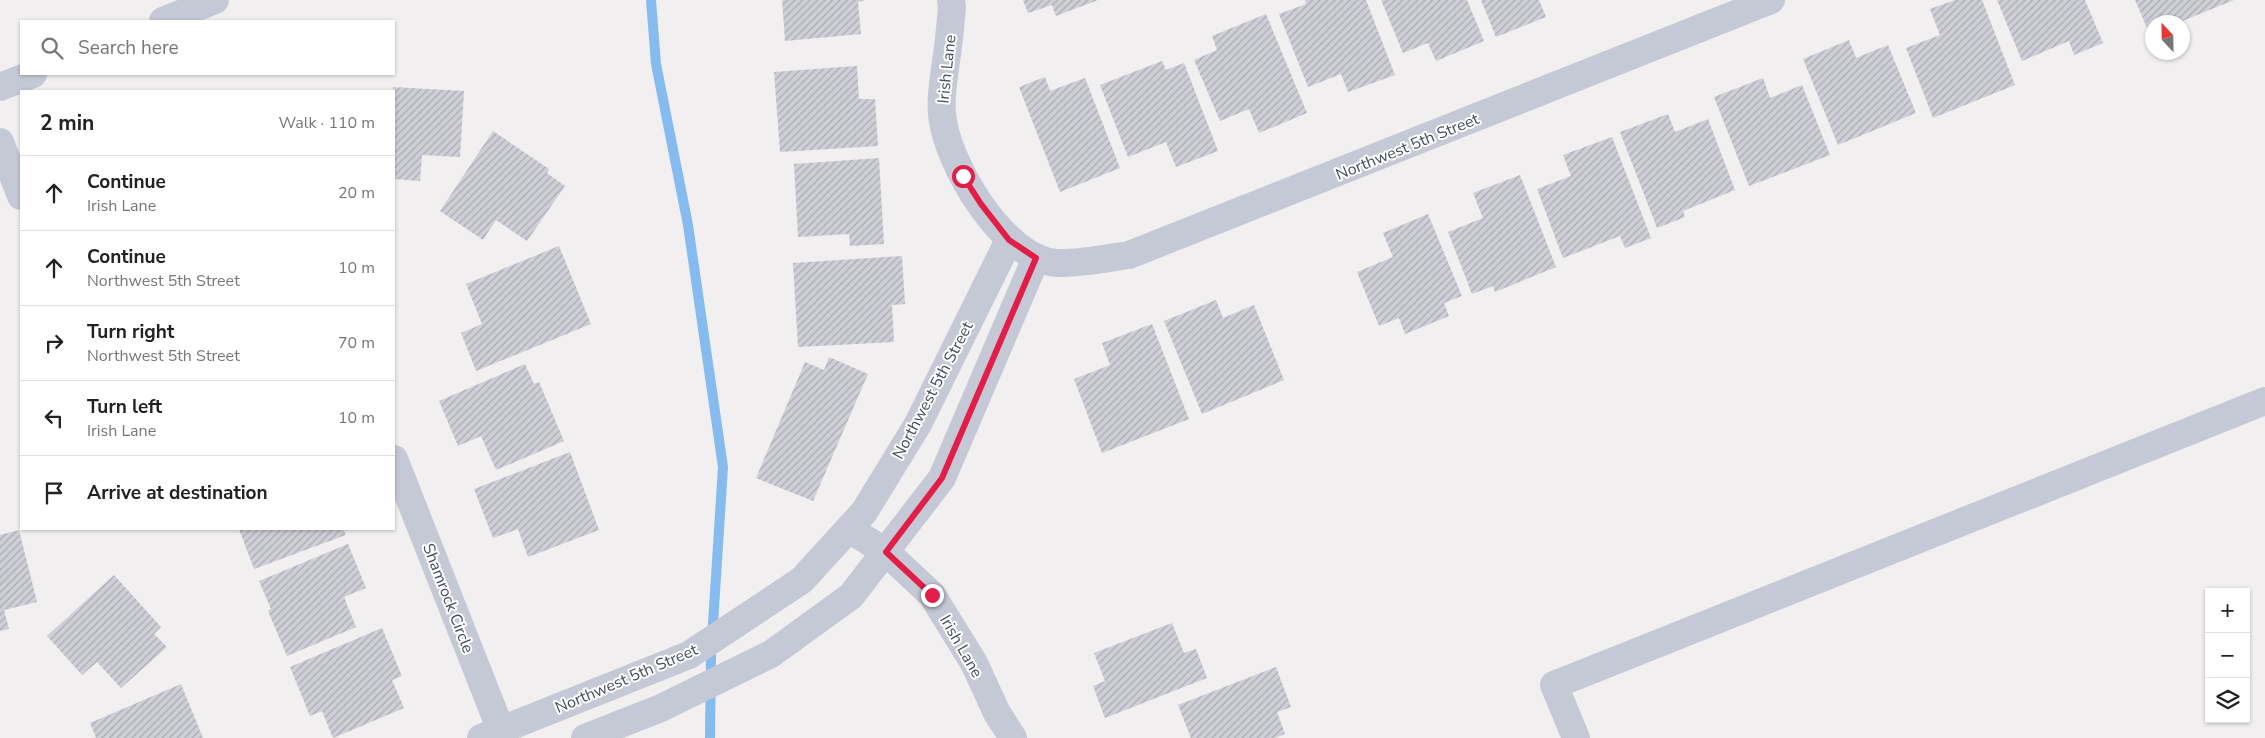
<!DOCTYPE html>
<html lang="en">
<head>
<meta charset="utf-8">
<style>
	body { margin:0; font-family:"Nunito Sans",sans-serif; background:#f2f2f2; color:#222 }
	.controls { position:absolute; right:15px; bottom:15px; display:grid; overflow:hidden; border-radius:0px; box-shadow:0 1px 4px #0004 }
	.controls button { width:45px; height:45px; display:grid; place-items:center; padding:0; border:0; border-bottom:1px solid #e0e0e0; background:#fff; color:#222; font:25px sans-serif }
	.compass { position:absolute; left:2145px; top:15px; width:45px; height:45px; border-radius:50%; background:#fff; box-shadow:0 1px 4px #0004; rotate:338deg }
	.stop { position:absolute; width:15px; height:15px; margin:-11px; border:4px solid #e11d48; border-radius:50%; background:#fff }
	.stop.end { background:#e11d48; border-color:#fff; box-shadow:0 1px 5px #0008 }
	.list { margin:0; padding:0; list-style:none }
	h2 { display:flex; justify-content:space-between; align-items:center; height:65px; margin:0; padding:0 20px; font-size:21px }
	h2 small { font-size:16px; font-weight:400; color:#767676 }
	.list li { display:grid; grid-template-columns:32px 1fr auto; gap:15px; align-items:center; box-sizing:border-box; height:75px; padding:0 20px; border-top:1px solid #e0e0e0 }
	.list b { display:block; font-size:19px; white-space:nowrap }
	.list p { margin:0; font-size:16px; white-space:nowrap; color:#767676 }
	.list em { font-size:16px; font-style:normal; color:#767676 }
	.icon { flex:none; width:28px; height:28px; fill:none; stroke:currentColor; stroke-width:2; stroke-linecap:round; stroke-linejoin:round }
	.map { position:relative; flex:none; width:2265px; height:738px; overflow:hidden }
	.search { position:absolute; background:#fff; box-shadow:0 1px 4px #0004; left:20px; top:20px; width:375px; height:55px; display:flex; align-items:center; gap:12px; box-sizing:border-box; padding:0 18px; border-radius:0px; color:#767676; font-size:19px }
	.panel { position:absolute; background:#fff; box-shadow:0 1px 4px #0004; left:20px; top:90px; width:375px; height:440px; border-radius:0px }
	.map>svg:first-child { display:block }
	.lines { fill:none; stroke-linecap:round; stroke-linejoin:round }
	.stream { stroke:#86bbf0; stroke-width:10 }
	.building { fill:url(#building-hatch) }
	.minor { stroke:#c5c9d6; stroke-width:28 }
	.route { stroke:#e11d48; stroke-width:6 }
	.labels { text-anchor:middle; stroke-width:4; stroke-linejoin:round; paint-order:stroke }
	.street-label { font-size:16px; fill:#464b5d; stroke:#fff }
</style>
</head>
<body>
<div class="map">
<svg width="2265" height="738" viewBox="0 0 2265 738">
	<defs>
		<pattern id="building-hatch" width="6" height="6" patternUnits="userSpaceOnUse" patternTransform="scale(1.25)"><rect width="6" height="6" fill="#cecfd7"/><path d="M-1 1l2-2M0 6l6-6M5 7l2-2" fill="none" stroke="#a9aab2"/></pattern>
	</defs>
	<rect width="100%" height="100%" fill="#f1efef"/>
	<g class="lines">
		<!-- stream -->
		<polyline class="stream" points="651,0 656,64 688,225 723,467 711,655 710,738"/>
	</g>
	<!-- building -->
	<g class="building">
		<polygon points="782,0 865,0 858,2 861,34 785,41"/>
		<polygon points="1023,0 1098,0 1056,16 1052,5 1028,13"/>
		<polygon points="1305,0 1366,0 1395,75 1348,92 1341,74 1308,87 1279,14 1306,4"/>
		<polygon points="1381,0 1467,0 1484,41 1436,61 1428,43 1403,53"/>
		<polygon points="1481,0 1539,0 1546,17 1496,37"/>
		<polygon points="1955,0 1982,0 2015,85 1933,118 1906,48 1940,35 1930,9"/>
		<polygon points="1997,0 2085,0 2103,43 2074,55 2069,41 2022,61"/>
		<polygon points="2135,0 2234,0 2180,22 2152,22 2152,34 2150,35"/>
		<polygon points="1266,14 1307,113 1259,133 1249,109 1220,121 1194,60 1217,50 1212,36"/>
		<polygon points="1849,40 1856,58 1888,45 1916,113 1838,145 1803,59"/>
		<polygon points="1162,61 1166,70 1184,63 1218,151 1176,167 1166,142 1128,157 1100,85"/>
		<polygon points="857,66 859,99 875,99 878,146 780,152 774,72"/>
		<polygon points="1045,77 1050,91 1085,78 1120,168 1060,192 1019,87"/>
		<polygon points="1763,78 1770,98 1802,85 1830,155 1749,186 1714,97"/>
		<polygon points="393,87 464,91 460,157 422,155 420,181 394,179"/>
		<polygon points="1668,114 1675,132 1708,119 1735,190 1683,211 1685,217 1657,228 1620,132"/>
		<polygon points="493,131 549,169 547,173 565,186 527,241 496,220 483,240 440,211"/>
		<polygon points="1612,137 1651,238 1625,248 1620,236 1563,258 1537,189 1571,176 1563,155"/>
		<polygon points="879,158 884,244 850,246 849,234 798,237 794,164"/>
		<polygon points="1520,175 1556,267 1495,292 1493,286 1472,294 1448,232 1483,218 1473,193"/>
		<polygon points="1428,214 1462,296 1444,303 1449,316 1405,334 1399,318 1379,326 1357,272 1393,257 1383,233"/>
		<polygon points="559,246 591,324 476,371 461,333 482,324 466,284"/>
		<polygon points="902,256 905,304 892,305 894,342 798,347 793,263"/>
		<polygon points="1216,300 1223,318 1254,305 1284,380 1202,414 1164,321"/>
		<polygon points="1152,324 1189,419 1102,453 1074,379 1110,365 1102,343"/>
		<polygon points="829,357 868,374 813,501 756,478 805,362 824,370"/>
		<polygon points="525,364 534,384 539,382 564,441 496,470 481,436 458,446 439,401"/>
		<polygon points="570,452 599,530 528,557 518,529 493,538 474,489"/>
		<polygon points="239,529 343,529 346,535 254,569"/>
		<polygon points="19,530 37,602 4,610 9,629 0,631 0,535"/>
		<polygon points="348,544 366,588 344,597 356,627 287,656 268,611 271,609 259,581"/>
		<polygon points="114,575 161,627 154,634 167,647 121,688 97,662 82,675 47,636"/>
		<polygon points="1172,623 1184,653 1196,649 1207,678 1105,718 1093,686 1105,681 1094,653"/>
		<polygon points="382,628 402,676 392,680 404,708 333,738 322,711 310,716 290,667"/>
		<polygon points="1276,667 1291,707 1277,712 1285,734 1275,738 1191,738 1178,705"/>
		<polygon points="181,684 203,738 96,738 90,723"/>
	</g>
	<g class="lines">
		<!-- minor -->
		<g class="minor">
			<path d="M 951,0 L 952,8 C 950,26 949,44 946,61 C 944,79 940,96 942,114 C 946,163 1004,260 1057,263 C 1077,264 1108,258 1129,255 L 1771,0"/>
			<polyline points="163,21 215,0"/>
			<polyline points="0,87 33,74"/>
			<polyline points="0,142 21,196"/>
			<polyline points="394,459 504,738"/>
			<polyline points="849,529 886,552 932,595 974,663 997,713 1013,738"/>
			<polyline points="481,738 689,655 802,580 864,512 918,424 1009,240"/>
			<polyline points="585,738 661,708 771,654 851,596 942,478 1036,258"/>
			<polyline points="1576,738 1554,685 2265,401"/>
		</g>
	</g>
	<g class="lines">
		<!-- route -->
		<polyline class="route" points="932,595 886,552 942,478 1036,258 1009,240 981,204 963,176"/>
	</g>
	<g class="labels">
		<!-- street labels -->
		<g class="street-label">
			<text transform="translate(946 69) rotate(-84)" y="6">Irish Lane</text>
			<text transform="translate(1407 146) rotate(-22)" y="6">Northwest 5th Street</text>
			<text transform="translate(932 390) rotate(-62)" y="6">Northwest 5th Street</text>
			<text transform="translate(449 598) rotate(69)" y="6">Shamrock Circle</text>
			<text transform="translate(962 646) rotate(60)" y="6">Irish Lane</text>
			<text transform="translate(626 678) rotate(-23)" y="6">Northwest 5th Street</text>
		</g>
	</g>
</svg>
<div class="controls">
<button>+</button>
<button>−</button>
<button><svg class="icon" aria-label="layers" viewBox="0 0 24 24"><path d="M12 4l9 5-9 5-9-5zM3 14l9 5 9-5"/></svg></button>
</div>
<svg class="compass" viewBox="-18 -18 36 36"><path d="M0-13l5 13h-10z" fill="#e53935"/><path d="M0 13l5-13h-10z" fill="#767676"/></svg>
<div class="stop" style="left:963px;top:176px"></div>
<div class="stop end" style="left:932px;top:595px"></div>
<div class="search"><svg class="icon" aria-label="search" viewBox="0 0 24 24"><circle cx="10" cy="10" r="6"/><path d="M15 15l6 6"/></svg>Search here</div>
<section class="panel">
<h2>2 min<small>Walk · 110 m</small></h2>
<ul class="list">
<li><svg class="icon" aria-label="ahead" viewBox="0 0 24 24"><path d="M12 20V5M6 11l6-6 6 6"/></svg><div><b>Continue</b><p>Irish Lane</p></div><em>20 m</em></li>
<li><svg class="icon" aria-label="ahead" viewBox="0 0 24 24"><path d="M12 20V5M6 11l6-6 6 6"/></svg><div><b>Continue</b><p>Northwest 5th Street</p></div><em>10 m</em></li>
<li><svg class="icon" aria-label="right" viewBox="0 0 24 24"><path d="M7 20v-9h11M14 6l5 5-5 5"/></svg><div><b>Turn right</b><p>Northwest 5th Street</p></div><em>70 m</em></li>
<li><svg class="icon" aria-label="left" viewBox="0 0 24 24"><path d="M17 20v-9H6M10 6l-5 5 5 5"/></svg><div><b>Turn left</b><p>Irish Lane</p></div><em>10 m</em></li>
<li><svg class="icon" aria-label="arrive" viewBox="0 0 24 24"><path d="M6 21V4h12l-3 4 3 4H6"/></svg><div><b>Arrive at destination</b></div></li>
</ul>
</section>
</div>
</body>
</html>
